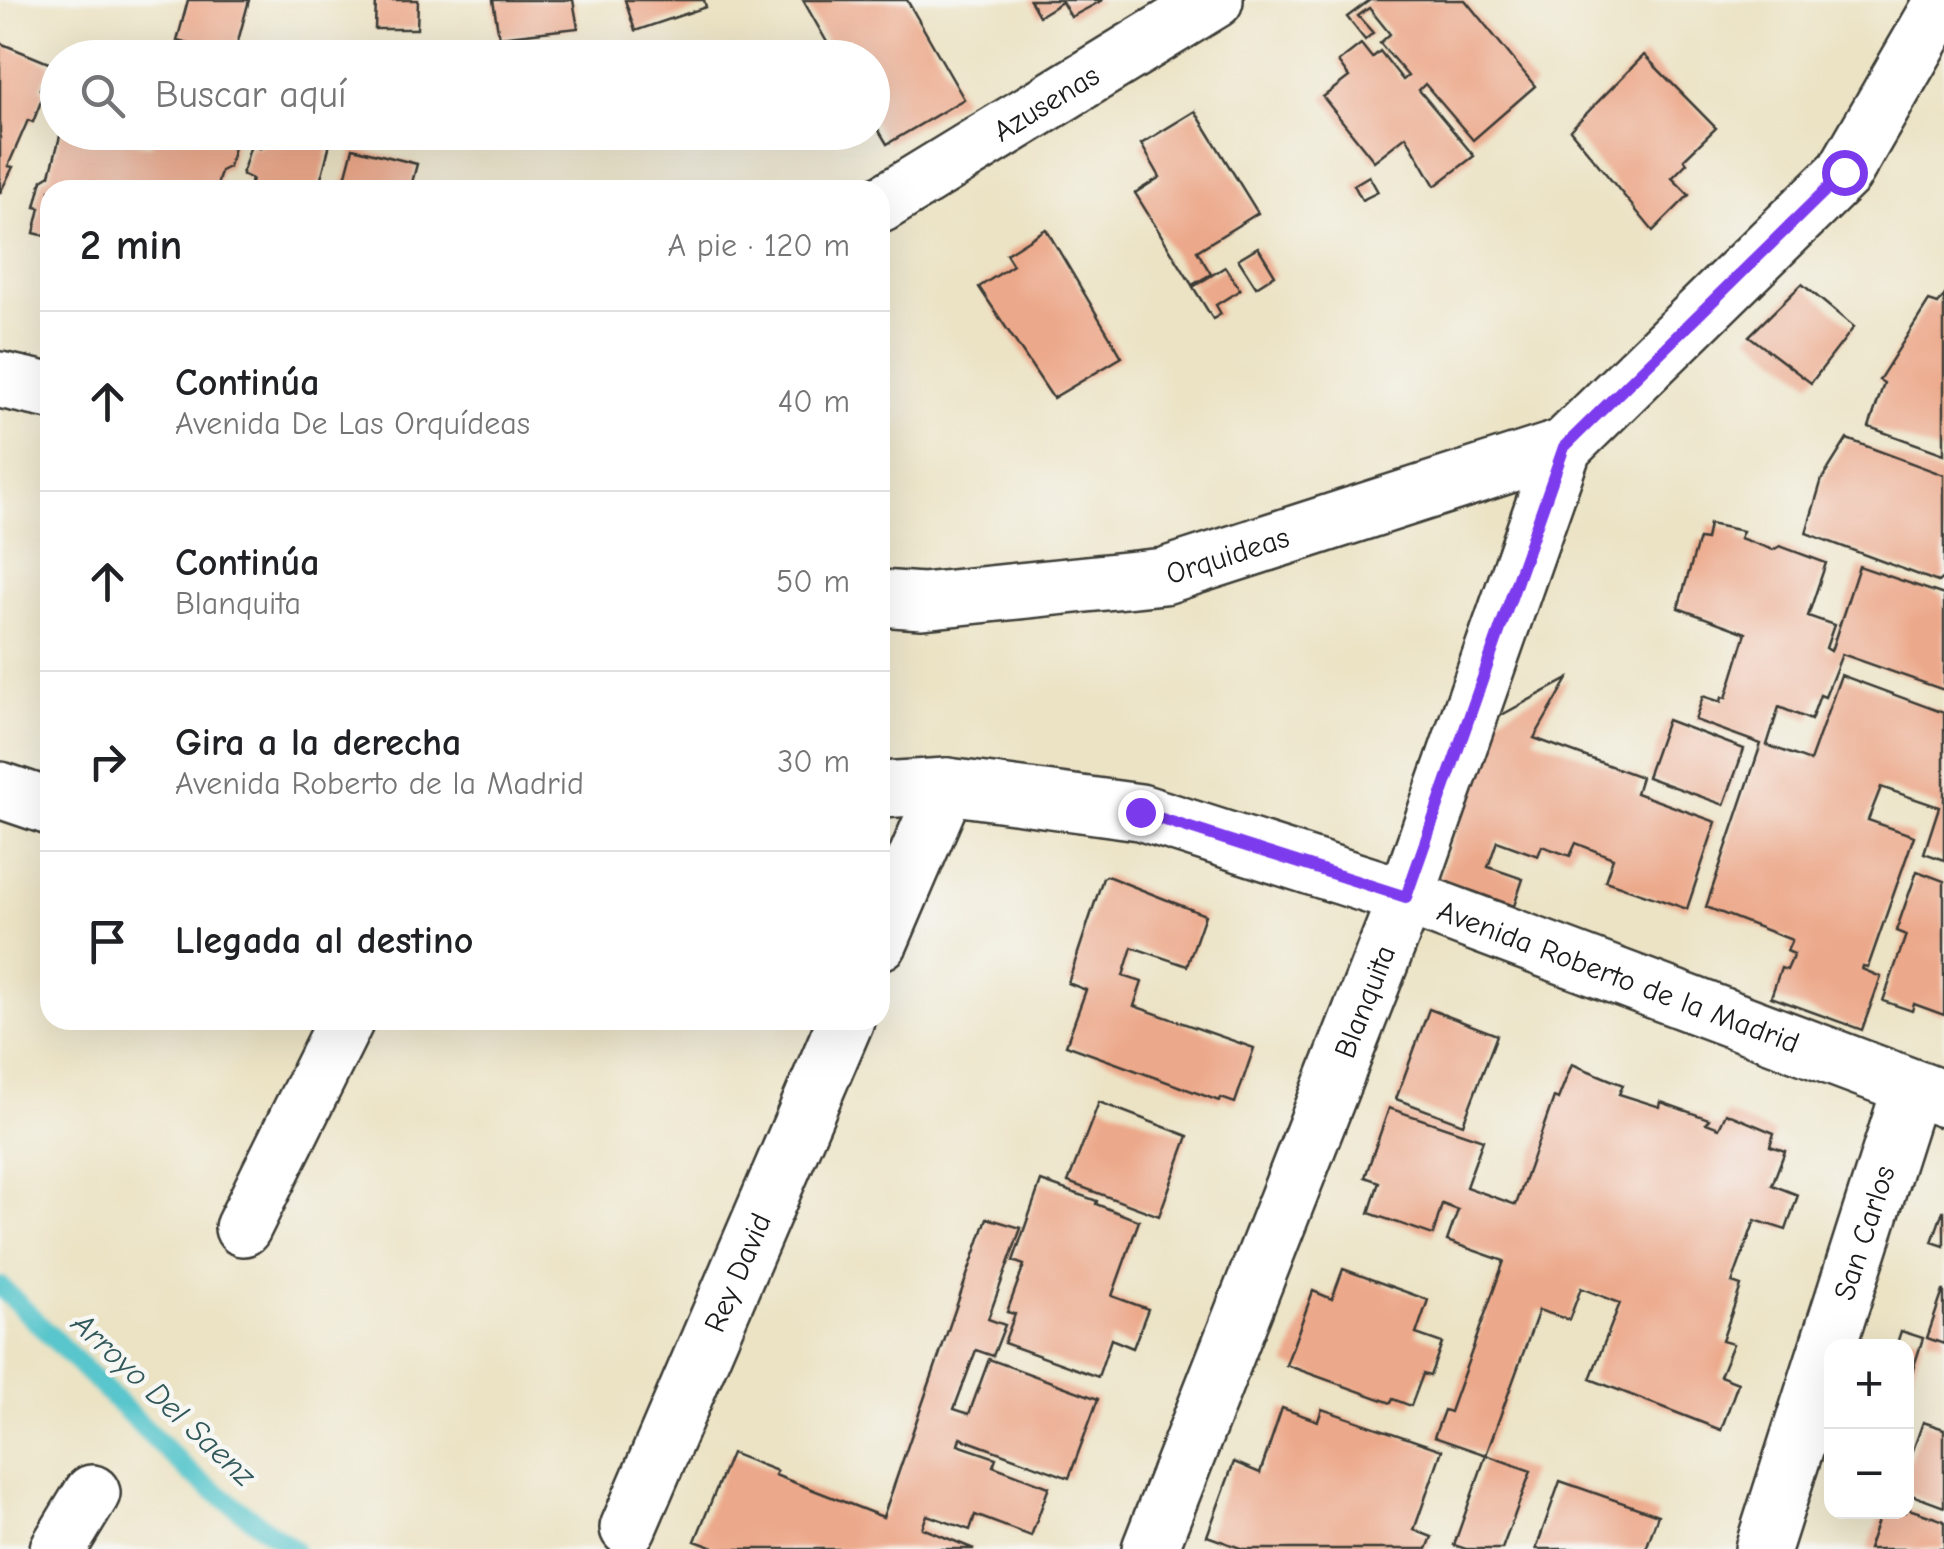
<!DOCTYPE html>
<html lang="es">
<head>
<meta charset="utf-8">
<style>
	body { margin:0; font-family:"Comic Neue",sans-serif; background:#f2f2f2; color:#202124 }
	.controls { position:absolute; right:30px; bottom:30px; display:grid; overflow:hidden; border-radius:20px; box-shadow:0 10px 40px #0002 }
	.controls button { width:90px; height:90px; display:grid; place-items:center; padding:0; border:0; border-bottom:2px solid #e0e0e0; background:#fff; color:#202124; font:50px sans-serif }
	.stop { position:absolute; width:30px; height:30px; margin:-22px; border:8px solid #7c3aed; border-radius:50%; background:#fff }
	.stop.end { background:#7c3aed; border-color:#fff; box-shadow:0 2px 10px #0008 }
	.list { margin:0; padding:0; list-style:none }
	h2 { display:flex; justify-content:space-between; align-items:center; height:130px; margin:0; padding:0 40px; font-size:42px }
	h2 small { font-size:32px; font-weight:400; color:#757577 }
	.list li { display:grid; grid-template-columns:65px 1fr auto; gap:30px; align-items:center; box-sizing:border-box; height:180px; padding:0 40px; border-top:2px solid #e0e0e0 }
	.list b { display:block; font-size:38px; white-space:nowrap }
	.list p { margin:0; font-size:32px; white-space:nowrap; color:#757577 }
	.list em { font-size:32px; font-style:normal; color:#757577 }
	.icon { flex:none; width:55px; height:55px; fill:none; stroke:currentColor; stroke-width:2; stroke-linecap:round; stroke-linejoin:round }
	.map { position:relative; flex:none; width:1944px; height:1549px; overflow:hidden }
	.search { position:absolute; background:#fff; box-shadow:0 10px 40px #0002; left:40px; top:40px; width:850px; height:110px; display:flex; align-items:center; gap:25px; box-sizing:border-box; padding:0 35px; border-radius:55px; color:#757577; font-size:38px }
	.panel { position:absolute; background:#fff; box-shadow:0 10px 40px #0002; left:40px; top:180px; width:850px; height:850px; border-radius:30px }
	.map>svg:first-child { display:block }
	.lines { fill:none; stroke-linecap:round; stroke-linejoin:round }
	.stream { stroke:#59c6cc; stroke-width:20 }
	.building { fill:#eca88a }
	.minor-casing { stroke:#3b3a35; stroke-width:60 }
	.major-casing { stroke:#3b3a35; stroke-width:60 }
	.minor { stroke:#fff; stroke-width:55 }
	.major { stroke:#fff; stroke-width:55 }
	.route { stroke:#7c3aed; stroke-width:12 }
	.labels { text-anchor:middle; stroke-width:9; stroke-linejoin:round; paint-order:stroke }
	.street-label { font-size:30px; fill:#1c1c1c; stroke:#f6f6f2 }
	.water-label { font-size:32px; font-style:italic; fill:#31585a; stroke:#f6f6f2 }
</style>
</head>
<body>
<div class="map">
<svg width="1944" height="1549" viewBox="0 0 1944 1549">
	<rect width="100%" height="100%" fill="#f6f6f2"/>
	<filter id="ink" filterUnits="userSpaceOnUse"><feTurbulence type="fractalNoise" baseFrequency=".01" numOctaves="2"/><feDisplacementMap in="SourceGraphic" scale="20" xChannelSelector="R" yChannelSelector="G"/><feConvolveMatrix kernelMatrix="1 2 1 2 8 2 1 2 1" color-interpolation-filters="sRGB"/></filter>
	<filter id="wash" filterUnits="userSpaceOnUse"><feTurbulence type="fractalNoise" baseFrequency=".0048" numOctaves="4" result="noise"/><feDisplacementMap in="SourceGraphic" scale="40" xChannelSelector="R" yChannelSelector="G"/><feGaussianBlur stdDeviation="2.25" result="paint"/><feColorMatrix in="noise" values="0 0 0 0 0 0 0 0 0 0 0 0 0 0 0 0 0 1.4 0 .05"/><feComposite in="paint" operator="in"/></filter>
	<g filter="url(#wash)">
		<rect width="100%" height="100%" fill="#ece3c5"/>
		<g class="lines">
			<!-- stream -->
			<polyline class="stream" points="0,1286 191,1474 293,1549"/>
		</g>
		<g id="blocks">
			<!-- building -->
			<g class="building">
				<polygon points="188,0 249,0 234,56 177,41"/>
				<polygon points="376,0 418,0 417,29 375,29"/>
				<polygon points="493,0 573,0 578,28 499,37"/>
				<polygon points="625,0 704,0 706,7 635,31"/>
				<polygon points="803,0 907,0 964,99 887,144 872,119 872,58 836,58"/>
				<polygon points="1030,0 1103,0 1071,17 1062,2 1039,16"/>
				<polygon points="1370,0 1465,0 1535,86 1473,140 1425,84 1419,90 1474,156 1435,186 1406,136 1374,161 1323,97 1349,77 1338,62 1361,44 1372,58 1380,51 1403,80 1408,76 1380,43 1390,34 1369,8 1358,16 1373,33 1365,40 1347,17"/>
				<polygon points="0,43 51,64 40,89 45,91 33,122 28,120 8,166 13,167 0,193"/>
				<polygon points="1644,55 1716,128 1684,159 1687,163 1672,178 1689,195 1653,231 1570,130"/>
				<polygon points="1195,111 1258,213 1197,251 1211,274 1192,285 1135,193 1160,177 1141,144"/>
				<polygon points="61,132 135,132 133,142 151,146 155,132 231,132 228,142 235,143 229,167 221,171 216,190 50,190 50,237 34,233 40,208 35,207 42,180 50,175"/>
				<polygon points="263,132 302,132 331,140 318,190 249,190 252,179 242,174 251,145 260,148"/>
				<polygon points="353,148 417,164 410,190 342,190"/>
				<polygon points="1369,176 1378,192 1362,200 1354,185"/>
				<polygon points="1046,229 1122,357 1053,398 979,287 1013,265 1006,254"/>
				<polygon points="1258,247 1275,275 1256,287 1238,259"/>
				<polygon points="1225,267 1240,290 1216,305 1221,314 1213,319 1193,287"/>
				<polygon points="1802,284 1854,327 1811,383 1749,336"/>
				<polygon points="1944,296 1944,454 1869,427 1884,383 1879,380 1929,301 1938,304"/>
				<polygon points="1847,439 1944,475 1944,577 1938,582 1806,533 1822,479"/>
				<polygon points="1709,524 1743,531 1740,538 1773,550 1780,546 1826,563 1808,616 1834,625 1826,648 1831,651 1859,566 1944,595 1944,690 1842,654 1825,697 1820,695 1811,720 1779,707 1767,745 1810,761 1841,675 1944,713 1944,860 1924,853 1939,807 1881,787 1868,820 1914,836 1868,967 1863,966 1862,969 1881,977 1862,1030 1771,997 1781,968 1787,970 1794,954 1787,951 1792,940 1706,907 1761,744 1695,720 1703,696 1721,702 1722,697 1726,698 1746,633 1678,608 1699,539 1706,540"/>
				<polygon points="1568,679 1534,738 1641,777 1636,793 1716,822 1687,909 1605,881 1613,858 1576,843 1570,856 1542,846 1538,856 1497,841 1488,867 1523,879 1514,906 1439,879 1496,718"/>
				<polygon points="1667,720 1744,749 1724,805 1647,777"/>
				<polygon points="1917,871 1944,881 1944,1015 1914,1004 1912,1011 1883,1001 1906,935 1896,931"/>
				<polygon points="1107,876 1205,915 1187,966 1132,947 1123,976 1142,982 1134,1006 1254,1048 1235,1103 1221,1098 1219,1101 1066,1045 1086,990 1068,983 1103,878"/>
				<polygon points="1429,1009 1497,1035 1463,1124 1396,1099"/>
				<polygon points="1572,1064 1623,1085 1619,1094 1660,1107 1661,1102 1709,1119 1706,1123 1719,1128 1726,1113 1774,1133 1770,1146 1785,1151 1772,1185 1798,1195 1786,1230 1755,1220 1732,1283 1741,1286 1722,1341 1733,1344 1720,1376 1738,1383 1721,1430 1590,1379 1620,1303 1581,1288 1569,1320 1539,1310 1486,1455 1434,1437 1444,1410 1450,1412 1504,1261 1447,1241 1458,1210 1442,1204 1433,1235 1369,1213 1379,1182 1365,1177 1389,1108 1483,1140 1466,1187 1516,1205 1554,1097 1558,1099"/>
				<polygon points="1099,1102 1188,1136 1159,1216 1068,1182"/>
				<polygon points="1041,1181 1097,1201 1096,1204 1139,1221 1112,1296 1148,1309 1133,1348 1111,1339 1098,1377 1004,1343 1015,1314 1007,1312 1024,1265 1013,1261"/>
				<polygon points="1943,1211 1944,1211 1944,1246 1932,1242"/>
				<polygon points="987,1218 1021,1228 988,1319 1005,1325 993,1356 976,1350 954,1409 969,1414 989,1359 1098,1399 1069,1478 960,1438 958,1445 996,1458 993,1466 1049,1487 1031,1536 975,1515 970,1530 927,1515 922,1528 974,1549 717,1549 695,1541 731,1453 777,1471 775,1475 883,1517"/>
				<polygon points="1343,1269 1428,1300 1416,1334 1442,1343 1430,1376 1423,1374 1411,1406 1393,1399 1391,1403 1286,1365 1313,1291 1332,1299"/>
				<polygon points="1943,1291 1944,1291 1944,1344 1927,1338"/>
				<polygon points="1901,1331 1923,1338 1907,1388 1906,1346 1896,1346"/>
				<polygon points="1282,1408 1318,1421 1322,1409 1442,1450 1414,1530 1432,1537 1427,1549 1243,1549 1207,1536 1234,1462 1260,1473"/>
				<polygon points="1923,1422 1944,1429 1944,1507 1906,1493 1906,1470"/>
				<polygon points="1486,1455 1531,1471 1502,1549 1466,1549 1454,1545"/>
				<polygon points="1560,1481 1658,1515 1646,1549 1536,1549"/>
				<polygon points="1906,1508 1944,1521 1944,1549 1868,1549 1881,1512 1906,1512"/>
			</g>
		</g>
	</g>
	<g filter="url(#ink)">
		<use href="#blocks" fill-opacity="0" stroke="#3b3a35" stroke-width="2.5"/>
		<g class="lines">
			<!-- minor casing -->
			<g class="minor-casing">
				<g id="minor">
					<path id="s1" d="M 880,205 L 1215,0"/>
					<polyline points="0,380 50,391"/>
					<path id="s2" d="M 880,598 L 922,601 L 1164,576 L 1564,447"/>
					<polyline points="880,942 947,786"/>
					<polyline points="243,1228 346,1020"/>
					<path id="s3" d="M 628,1528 L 846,1020"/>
					<polyline points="58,1549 92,1493"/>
					<path id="s4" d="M 1150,1549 L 1406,897 L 1564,447 L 1844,173 L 1944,0"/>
					<path id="s5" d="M 1763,1549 L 1911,1087"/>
				</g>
			</g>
			<!-- major casing -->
			<g class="major-casing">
				<g id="major">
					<polyline points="0,790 50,807"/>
					<path id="s6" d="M 880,790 L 947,786 L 1140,812 L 1406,897 L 1944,1099"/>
				</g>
			</g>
			<!-- minor -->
			<use href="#minor" class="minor"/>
			<!-- major -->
			<use href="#major" class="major"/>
		</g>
	</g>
	<g class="lines" filter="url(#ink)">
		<!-- route -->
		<polyline class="route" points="1140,812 1406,897 1564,447 1844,172"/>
	</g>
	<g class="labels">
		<!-- street labels -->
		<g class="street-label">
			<text dy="10" stroke="none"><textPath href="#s1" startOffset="195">Azusenas</textPath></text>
			<text dy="10" stroke="none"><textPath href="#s2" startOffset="352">Orquideas</textPath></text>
			<text dy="10" stroke="none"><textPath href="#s6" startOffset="768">Avenida Roberto de la Madrid</textPath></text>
			<text dy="10" stroke="none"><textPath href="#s4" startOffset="588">Blanquita</textPath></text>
			<text dy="10" stroke="none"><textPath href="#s5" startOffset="332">San Carlos</textPath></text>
			<text dy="10" stroke="none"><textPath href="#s3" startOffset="278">Rey David</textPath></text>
		</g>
		<!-- water labels -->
		<g class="water-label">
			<text transform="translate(164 1399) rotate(43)" y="11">Arroyo Del Saenz</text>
		</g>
	</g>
</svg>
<div class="controls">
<button>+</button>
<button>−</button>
</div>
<div class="stop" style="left:1844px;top:172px"></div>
<div class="stop end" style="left:1140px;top:812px"></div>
<div class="search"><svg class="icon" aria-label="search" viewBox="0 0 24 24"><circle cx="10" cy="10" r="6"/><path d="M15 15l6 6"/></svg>Buscar aquí</div>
<section class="panel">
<h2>2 min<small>A pie · 120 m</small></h2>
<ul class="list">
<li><svg class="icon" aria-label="ahead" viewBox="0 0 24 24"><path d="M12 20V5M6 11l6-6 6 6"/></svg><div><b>Continúa</b><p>Avenida De Las Orquídeas</p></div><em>40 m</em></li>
<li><svg class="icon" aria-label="ahead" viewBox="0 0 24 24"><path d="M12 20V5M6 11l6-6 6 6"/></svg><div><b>Continúa</b><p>Blanquita</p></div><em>50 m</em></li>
<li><svg class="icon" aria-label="right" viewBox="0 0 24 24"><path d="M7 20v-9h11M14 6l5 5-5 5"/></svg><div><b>Gira a la derecha</b><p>Avenida Roberto de la Madrid</p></div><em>30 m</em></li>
<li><svg class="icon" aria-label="arrive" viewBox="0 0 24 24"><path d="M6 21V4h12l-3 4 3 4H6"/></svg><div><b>Llegada al destino</b></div></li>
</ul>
</section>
</div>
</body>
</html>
